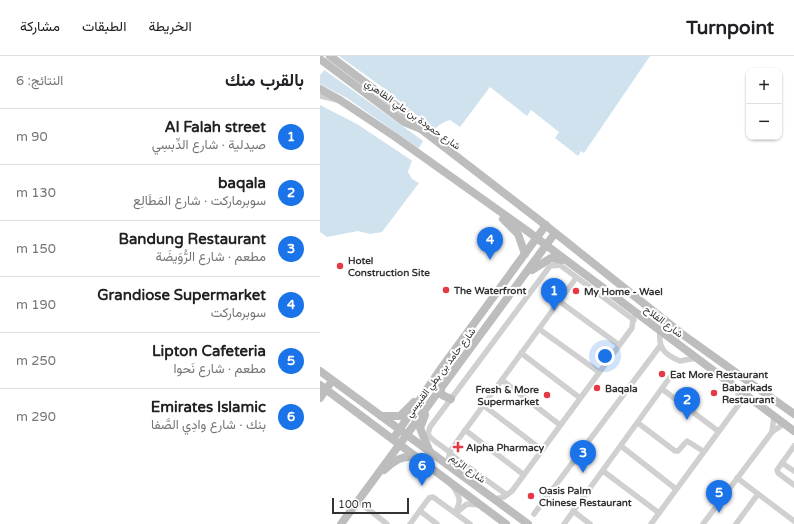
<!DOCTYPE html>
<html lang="ar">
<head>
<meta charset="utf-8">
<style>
	body { margin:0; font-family:"Varela Round",Vazirmatn,sans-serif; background:#f6f6f6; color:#202124; direction:rtl }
	.controls { position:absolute; right:12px; top:12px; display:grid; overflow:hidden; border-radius:8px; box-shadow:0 1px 3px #0004 }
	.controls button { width:36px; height:36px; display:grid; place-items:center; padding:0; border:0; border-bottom:1px solid #e0e0e0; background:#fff; color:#202124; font:20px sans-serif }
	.scale { position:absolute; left:12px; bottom:10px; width:77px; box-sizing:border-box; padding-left:4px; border:2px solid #333; border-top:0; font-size:11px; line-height:14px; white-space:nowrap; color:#333; -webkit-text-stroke:3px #fff; paint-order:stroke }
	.you { position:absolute; left:285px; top:300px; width:14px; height:14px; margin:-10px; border:3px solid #fff; border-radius:50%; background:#1a73e8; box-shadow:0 0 0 6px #1a73e833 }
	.badge { display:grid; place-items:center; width:26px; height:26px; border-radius:50%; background:#1a73e8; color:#fff; font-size:13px; font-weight:700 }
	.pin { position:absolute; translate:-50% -33px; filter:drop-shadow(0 1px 2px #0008) }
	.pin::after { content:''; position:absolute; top:21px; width:14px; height:12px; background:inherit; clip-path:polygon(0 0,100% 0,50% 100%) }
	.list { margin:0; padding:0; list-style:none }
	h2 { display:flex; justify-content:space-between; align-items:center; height:52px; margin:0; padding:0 16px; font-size:17px }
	h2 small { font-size:13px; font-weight:400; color:#757577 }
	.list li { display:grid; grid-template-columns:26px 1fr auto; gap:12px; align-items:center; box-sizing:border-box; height:56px; padding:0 16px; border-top:1px solid #e0e0e0 }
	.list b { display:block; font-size:15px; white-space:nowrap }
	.list p { margin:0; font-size:13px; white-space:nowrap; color:#757577 }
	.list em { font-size:13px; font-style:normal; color:#757577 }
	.map { position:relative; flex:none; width:474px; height:468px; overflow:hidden; direction:ltr }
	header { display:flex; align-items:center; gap:24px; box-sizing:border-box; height:56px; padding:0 20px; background:#fff; border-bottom:1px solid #e0e0e0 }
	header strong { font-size:19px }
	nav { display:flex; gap:22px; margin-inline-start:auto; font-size:14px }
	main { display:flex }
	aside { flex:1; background:#fff }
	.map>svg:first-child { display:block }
	.water { fill:#cfe2ee }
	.pier { fill:#fff }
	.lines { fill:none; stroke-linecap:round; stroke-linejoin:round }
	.street { stroke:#d0d0d0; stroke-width:5.5 }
	.secondary { stroke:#bdbdbd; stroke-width:8 }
	.secondary-bridge { stroke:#bdbdbd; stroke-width:8 }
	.poi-dot { fill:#e63946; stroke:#fff; stroke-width:1.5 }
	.labels { text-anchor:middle; stroke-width:4; stroke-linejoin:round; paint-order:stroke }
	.street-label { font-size:10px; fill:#333; stroke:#fff }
	.poi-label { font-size:10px; font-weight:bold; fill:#333; stroke:#fff; text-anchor:start }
</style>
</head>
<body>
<header>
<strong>Turnpoint</strong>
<nav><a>الخريطة</a><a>الطبقات</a><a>مشاركة</a></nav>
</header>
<main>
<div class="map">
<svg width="474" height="468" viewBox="0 0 474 468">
	<rect width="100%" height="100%" fill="#fff"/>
	<!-- water -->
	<path class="water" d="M 17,0 L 330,0 L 264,97 L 261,95 L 258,100 L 235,82 L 239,76 L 211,54 L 207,60 L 170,31 L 140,71 L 130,64 C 109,70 94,97 88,116 L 92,123 L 99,127 L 62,176 L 50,178 L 38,175 L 7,181 L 0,176 L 0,19 Z"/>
	<!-- pier -->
	<g class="pier">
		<polygon points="14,0 19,0 65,33 116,75 106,87 3,13"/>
		<polygon points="0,28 27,42 101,94 94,106 37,68 0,49"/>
	</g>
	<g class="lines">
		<!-- street -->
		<g class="street">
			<polyline points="0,40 17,44"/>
			<polyline points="239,245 299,289"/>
			<polyline points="219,273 279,316"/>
			<path d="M 340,274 C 338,291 343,298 360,305 L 376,302"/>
			<polyline points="201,297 260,342"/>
			<polyline points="182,324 240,369"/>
			<polyline points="342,333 398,375"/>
			<polyline points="163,349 222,394"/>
			<polyline points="318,367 355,395 358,395 367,385 383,395"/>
			<polyline points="145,374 204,419"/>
			<polyline points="452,376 454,360"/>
			<polyline points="301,390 356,433"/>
			<polyline points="474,390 457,414 458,417 474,429"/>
			<polyline points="462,407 474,415"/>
			<polyline points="127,410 130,395 256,222"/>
			<polyline points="283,415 339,457"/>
			<polyline points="417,422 474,465"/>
			<path d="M 132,429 C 140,442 142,443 135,457"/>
			<path d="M 187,439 L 133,400 C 127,392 111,385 108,378 L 110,371 L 230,210 L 240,209 L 314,264"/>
			<polyline points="174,443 184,441 192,435 312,272 313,262"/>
			<polyline points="38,445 67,468"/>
			<polyline points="100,455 117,468"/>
			<polyline points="253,455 270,468"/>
			<polyline points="137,456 147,448 160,449"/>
			<polyline points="214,458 340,290"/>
			<polyline points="90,468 109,442 113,441 150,468"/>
			<polyline points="244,468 353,317"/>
			<polyline points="331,468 419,348 419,341 416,332"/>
			<polyline points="383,468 452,376 465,367"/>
			<polyline points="416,468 438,438"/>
		</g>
		<!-- secondary -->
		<g class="secondary">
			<polyline points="10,0 91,61 101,73 219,164 362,278 474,358"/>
			<polyline points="0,33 20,44 74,80 206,174 474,375"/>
			<polyline points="183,163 198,178 205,198"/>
			<polyline points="212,214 231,202 242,204"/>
			<polyline points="0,315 208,468"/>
			<polyline points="0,329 186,468"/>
			<polyline points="120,332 122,339 131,343"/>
			<polyline points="0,342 9,329"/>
			<polyline points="105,359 100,372 109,394"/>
			<polyline points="61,360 80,360 94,346"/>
			<polyline points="73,383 122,311 226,169"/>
			<path d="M 64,414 C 74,405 83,398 97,402"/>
			<polyline points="21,468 235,177"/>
		</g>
		<!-- secondary-bridge -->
		<polyline class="secondary-bridge" points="0,3 84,66 101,73"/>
	</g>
	<!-- markers -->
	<g class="poi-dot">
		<circle cx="20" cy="210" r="4"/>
		<circle cx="126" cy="234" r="4"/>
		<circle cx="256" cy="235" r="4"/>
		<circle cx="342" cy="318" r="4"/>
		<circle cx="277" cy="332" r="4"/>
		<circle cx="394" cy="337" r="4"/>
		<circle cx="227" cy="339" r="4"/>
		<path d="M136 385h4v4h4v4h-4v4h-4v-4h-4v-4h4z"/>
		<circle cx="211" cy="440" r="4"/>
	</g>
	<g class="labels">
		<!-- street labels -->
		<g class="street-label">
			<text transform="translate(93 58) rotate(35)" y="4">شارع حمودة بن علي الظاهري</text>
			<text transform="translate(344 265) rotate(37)" y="4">شارع الفلاح</text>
			<text transform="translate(120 316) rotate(-53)" y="4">شارع حامد بن بطي القبيسي</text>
			<text transform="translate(148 412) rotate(36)" y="4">شارع الرِّيم</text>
		</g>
		<!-- poi labels -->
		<g class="poi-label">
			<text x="28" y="208">Hotel<tspan x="28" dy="12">Construction Site</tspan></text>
			<text x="134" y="238">The Waterfront</text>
			<text x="264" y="239">My Home - Wael</text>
			<text x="350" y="322">Eat More Restaurant</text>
			<text x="402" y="335">Babarkads<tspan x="402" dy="12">Restaurant</tspan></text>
			<text x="285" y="336">Baqala</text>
			<text x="219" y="337" text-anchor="end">Fresh &amp; More<tspan x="219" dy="12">Supermarket</tspan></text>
			<text x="146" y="395">Alpha Pharmacy</text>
			<text x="219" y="438">Oasis Palm<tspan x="219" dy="12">Chinese Restaurant</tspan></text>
		</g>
	</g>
</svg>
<div class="controls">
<button>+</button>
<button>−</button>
</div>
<div class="scale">100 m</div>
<div class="you"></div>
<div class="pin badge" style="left:234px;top:255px">1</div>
<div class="pin badge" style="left:367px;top:364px">2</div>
<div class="pin badge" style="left:263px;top:417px">3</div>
<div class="pin badge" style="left:170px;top:204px">4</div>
<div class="pin badge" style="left:399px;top:457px">5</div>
<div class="pin badge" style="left:102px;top:430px">6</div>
</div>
<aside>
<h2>بالقرب منك<small>النتائج: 6</small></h2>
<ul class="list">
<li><span class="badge">1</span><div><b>Al Falah street</b><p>صيدلية · شارع الدِّبسِي</p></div><em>90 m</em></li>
<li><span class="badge">2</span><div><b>baqala</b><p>سوبرماركت · شارع المَطَالِع</p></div><em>130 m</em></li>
<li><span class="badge">3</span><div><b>Bandung Restaurant</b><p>مطعم · شارع الرُّوَيضَة</p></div><em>150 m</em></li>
<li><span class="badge">4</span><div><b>Grandiose Supermarket</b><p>سوبرماركت</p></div><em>190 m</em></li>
<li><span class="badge">5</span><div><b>Lipton Cafeteria</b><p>مطعم · شارع نَحوا</p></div><em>250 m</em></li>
<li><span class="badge">6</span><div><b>Emirates Islamic</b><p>بنك · شارع وادِي الصَّفا</p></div><em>290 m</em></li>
</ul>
</aside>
</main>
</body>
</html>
